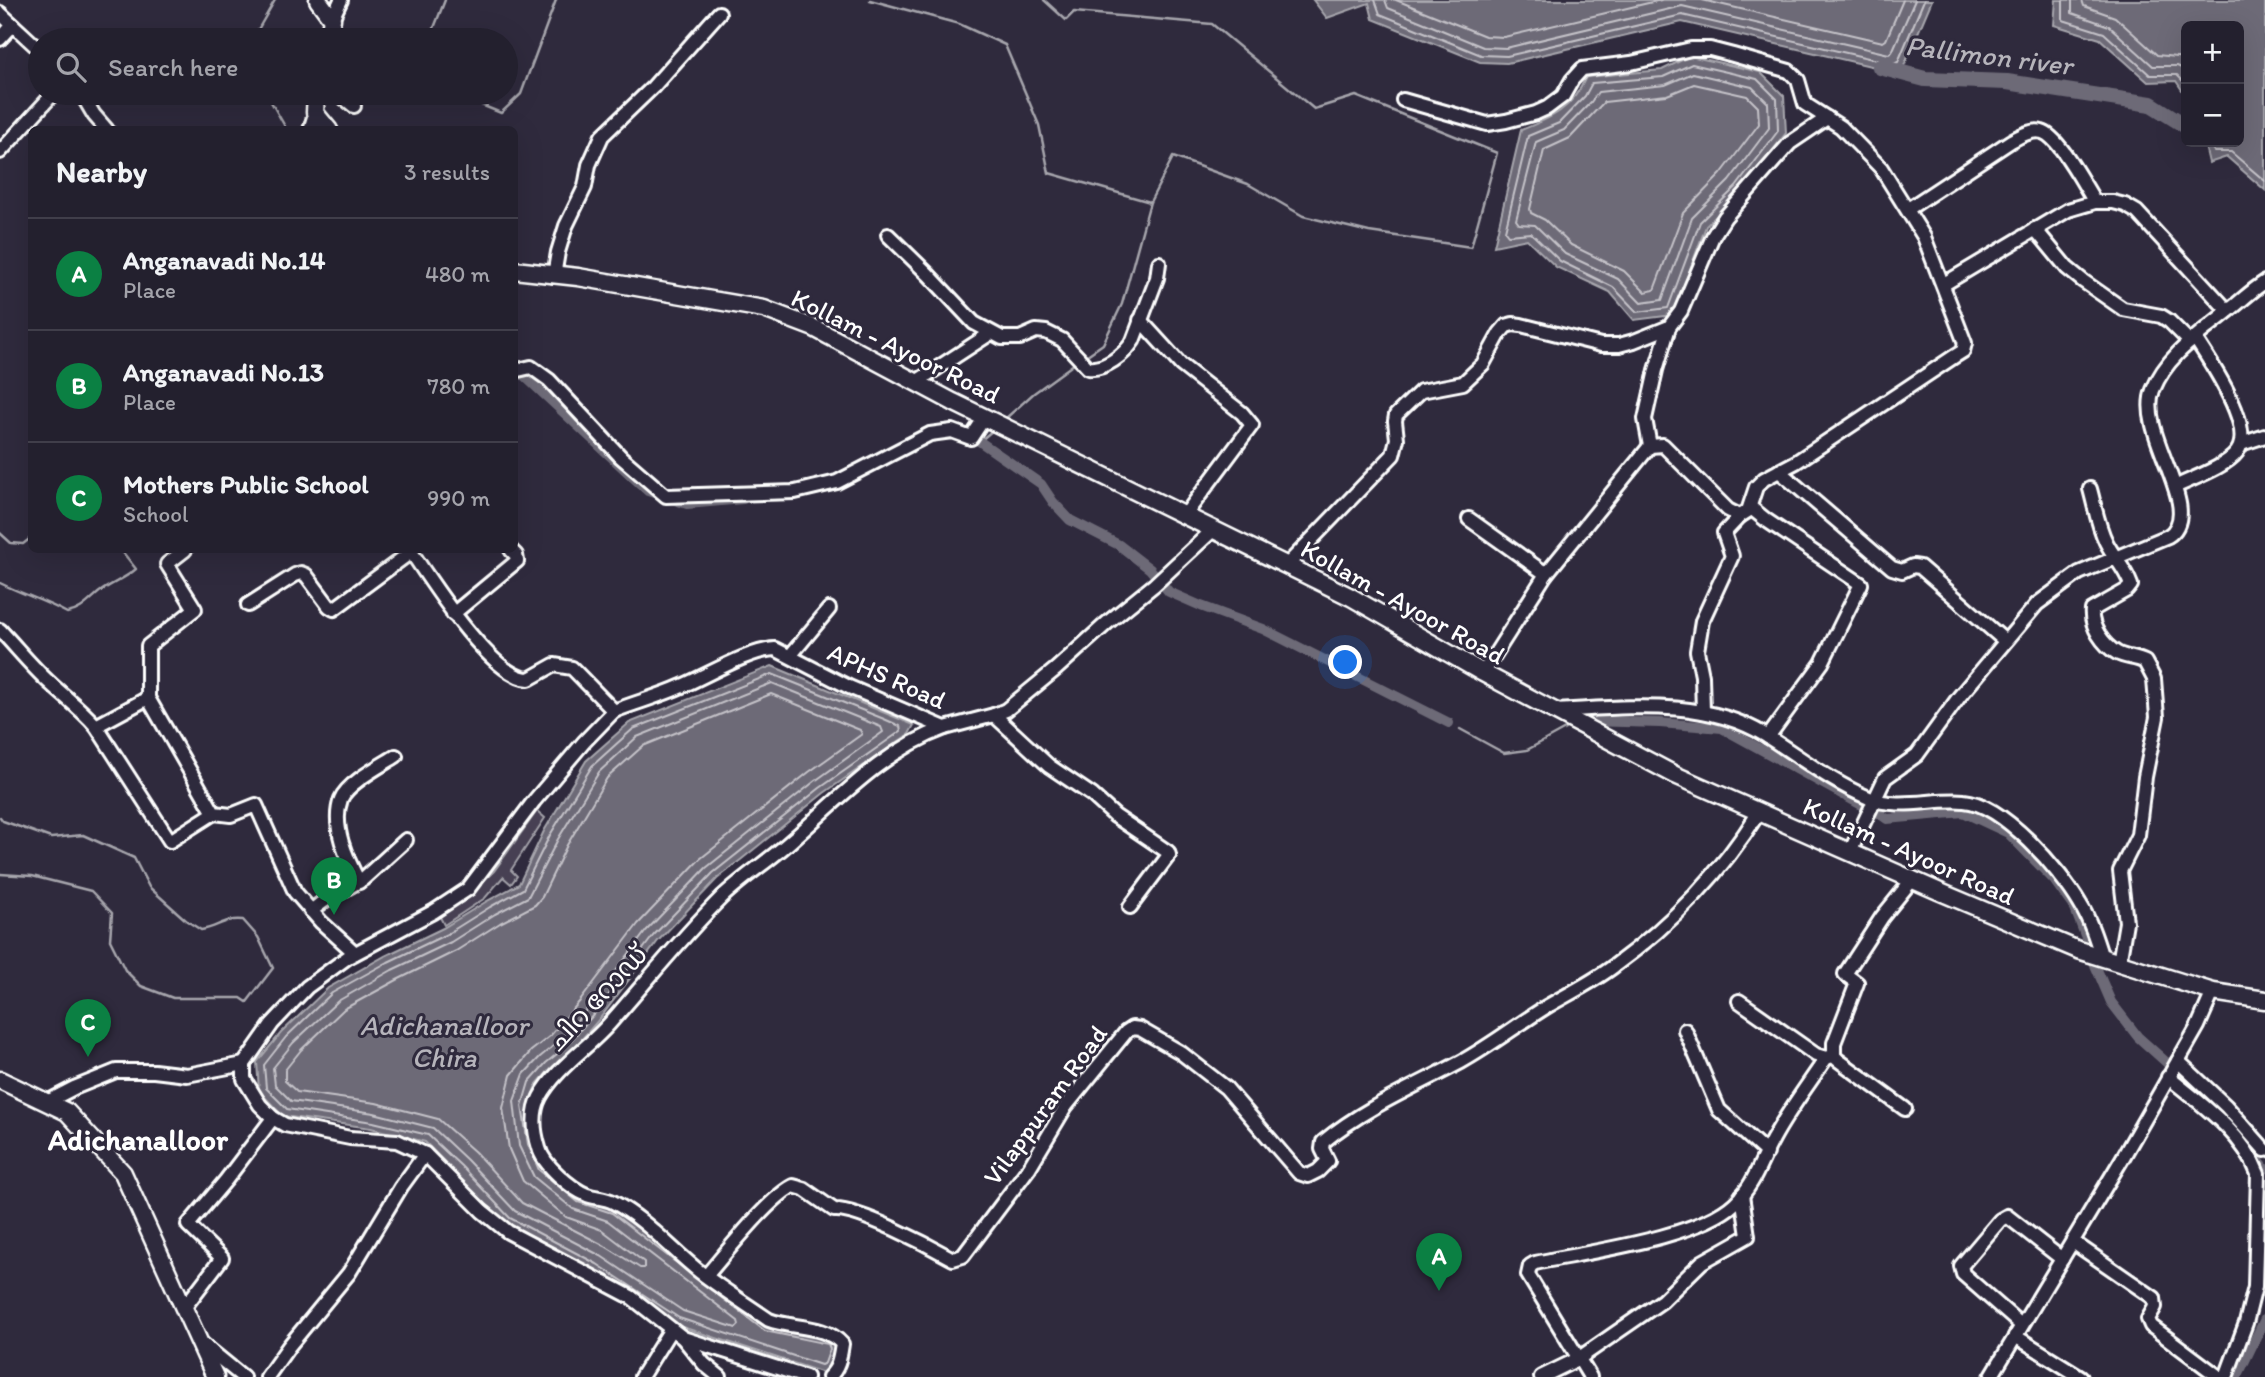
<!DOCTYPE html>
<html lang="en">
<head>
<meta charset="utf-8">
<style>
	body { margin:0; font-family:Itim,"Noto Sans Malayalam",sans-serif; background:#2b2836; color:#f1f3f6 }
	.controls { position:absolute; right:21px; top:21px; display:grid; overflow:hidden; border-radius:10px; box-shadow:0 7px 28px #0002 }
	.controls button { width:63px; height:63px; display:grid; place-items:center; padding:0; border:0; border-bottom:2px solid #403e4a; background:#23202e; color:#f1f3f6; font:35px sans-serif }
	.you { position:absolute; left:1346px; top:663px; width:24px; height:24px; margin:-18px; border:5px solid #fff; border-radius:50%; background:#1a73e8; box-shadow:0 0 0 10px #1a73e833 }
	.badge { display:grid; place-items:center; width:46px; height:46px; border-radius:50%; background:#0b8043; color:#fff; font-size:23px; font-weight:700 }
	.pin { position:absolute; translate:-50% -58px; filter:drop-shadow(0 2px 4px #0008) }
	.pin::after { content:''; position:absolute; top:37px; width:24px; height:21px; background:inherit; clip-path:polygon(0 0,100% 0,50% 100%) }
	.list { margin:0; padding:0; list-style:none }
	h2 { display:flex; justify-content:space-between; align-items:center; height:91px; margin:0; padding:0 28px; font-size:30px }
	h2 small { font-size:23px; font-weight:400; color:#a3a3aa }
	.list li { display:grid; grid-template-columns:46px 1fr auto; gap:21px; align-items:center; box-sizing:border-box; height:112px; padding:0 28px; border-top:2px solid #403e4a }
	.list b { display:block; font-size:26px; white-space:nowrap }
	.list p { margin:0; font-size:23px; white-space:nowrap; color:#a3a3aa }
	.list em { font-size:23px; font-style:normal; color:#a3a3aa }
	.icon { flex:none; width:38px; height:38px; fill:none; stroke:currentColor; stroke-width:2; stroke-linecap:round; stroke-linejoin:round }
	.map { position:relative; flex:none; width:2265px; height:1377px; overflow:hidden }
	.search { position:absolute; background:#23202e; box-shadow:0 7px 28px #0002; left:28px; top:28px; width:490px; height:77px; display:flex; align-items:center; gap:18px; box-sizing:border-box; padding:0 24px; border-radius:38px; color:#a3a3aa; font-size:26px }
	.panel { position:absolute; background:#23202e; box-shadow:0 7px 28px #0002; left:28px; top:126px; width:490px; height:427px; border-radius:10px }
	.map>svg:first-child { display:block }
	.green { fill:#464152; stroke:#a2a0a8; stroke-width:2 }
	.water { fill:#6d6a77; stroke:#a7a6ad; stroke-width:2 }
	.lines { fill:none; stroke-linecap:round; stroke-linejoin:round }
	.shore { stroke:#c5c3c9; stroke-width:2 }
	.stream { stroke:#a7a6ad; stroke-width:2.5 }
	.canal { stroke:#6d6a77; stroke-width:10 }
	.river { stroke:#6d6a77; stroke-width:16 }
	.minor-casing { stroke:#fff; stroke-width:18 }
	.major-casing { stroke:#fff; stroke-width:21 }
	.minor { stroke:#2f2a3d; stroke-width:12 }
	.major { stroke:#2f2a3d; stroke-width:16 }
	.labels { text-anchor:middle; stroke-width:6; stroke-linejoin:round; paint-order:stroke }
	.street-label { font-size:26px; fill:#fff; stroke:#2f2a3d }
	.water-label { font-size:28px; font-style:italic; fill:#b6b4bb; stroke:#2f2a3d }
	.quarter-label { font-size:30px; font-weight:bold; fill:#fff; stroke:#2f2a3d }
</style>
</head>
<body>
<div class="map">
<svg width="2265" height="1377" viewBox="0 0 2265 1377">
	<rect width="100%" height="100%" fill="#2f2a3d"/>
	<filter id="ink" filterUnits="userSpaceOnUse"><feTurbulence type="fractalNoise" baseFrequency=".0143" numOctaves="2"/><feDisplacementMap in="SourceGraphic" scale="14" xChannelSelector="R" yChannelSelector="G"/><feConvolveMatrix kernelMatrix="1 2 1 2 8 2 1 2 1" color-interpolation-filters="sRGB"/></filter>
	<g filter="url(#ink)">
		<!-- green -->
		<polygon class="green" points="537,811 545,818 511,870 517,876 511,884 503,877 485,898 444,925 439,915 469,895 494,871"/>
		<!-- water -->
		<g class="water">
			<polygon points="1313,0 1932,0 1901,73 1682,22 1507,63 1480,62 1373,19 1369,3 1327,18"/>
			<polygon points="2056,0 2265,0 2265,190 2227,157 2209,163 2204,142 2239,142 2239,26 2186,26 2186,96 2176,81 2148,82 2100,39 2054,25"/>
			<path d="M 1690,56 L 1760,72 L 1784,96 L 1786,133 L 1741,191 L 1706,226 L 1673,315 L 1634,320 L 1610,292 L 1556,267 L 1527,239 L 1494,246 L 1521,130 C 1552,118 1572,109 1586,77 L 1662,70 Z"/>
			<polygon points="772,666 914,725 909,734 824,793 717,879 658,941 601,1017 568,1055 551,1068 536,1085 529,1105 534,1142 545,1166 615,1206 768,1324 834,1338 837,1348 831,1370 824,1373 676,1325 593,1270 505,1224 425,1142 371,1128 283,1116 259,1091 257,1062 281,1033 328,988 385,956 443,928 487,901 519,884 544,831 586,761 629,723"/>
		</g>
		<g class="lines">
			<!-- shore -->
			<g class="shore">
				<polyline points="1375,0 1380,14 1481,55 1507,56 1682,15 1894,64 1898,62 1924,0"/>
				<polyline points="1385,0 1388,8 1483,47 1506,48 1682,6 1889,54 1892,52 1915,0"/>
				<polyline points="1396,0 1485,36 1504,37 1661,0"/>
				<polyline points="1702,0 1883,42 1886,40 1903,0"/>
				<polyline points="2063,0 2063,20 2104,33 2150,75 2177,75 2186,84"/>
				<polyline points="2072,0 2072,13 2109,26 2153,66 2177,66 2186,70"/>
				<polyline points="2082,0 2084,6 2115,17 2157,55 2186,58"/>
				<polygon points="1692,64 1757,79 1777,99 1778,131 1736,187 1700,222 1668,308 1637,312 1613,287 1560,261 1531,233 1508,235 1505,231 1528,136 1559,123 1585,96 1592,83 1663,77"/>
				<polygon points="1693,73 1752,87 1768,103 1769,128 1729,181 1692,218 1662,300 1641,303 1618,279 1565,254 1535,225 1519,224 1516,220 1536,142 1564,130 1591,102 1598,92 1665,85"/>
				<polygon points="1694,84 1747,96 1758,107 1759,124 1721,174 1683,213 1654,290 1645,292 1624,271 1571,245 1545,220 1531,213 1530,209 1544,150 1570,138 1604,102 1667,95"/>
				<polyline points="2211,142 2214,152 2231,152 2265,181"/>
				<polygon points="772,683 881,727 883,732 815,781 706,868 646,931 589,1007 557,1043 540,1057 524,1074 514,1101 519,1146 534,1177 573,1209 608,1221 738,1321 739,1325 736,1328 683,1311 601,1256 515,1211 467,1160 433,1128 374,1113 291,1101 275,1085 273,1068 293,1043 338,1001 392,970 451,942 495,914 528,897 558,839 599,772 637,737"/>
				<polygon points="771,694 860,730 862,734 809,772 700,859 638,924 580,1001 550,1036 531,1051 511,1075 503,1108 509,1149 523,1181 566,1217 602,1230 644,1262 644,1268 640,1268 605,1246 522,1203 475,1152 438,1119 376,1103 297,1092 285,1081 285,1070 301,1050 344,1009 397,980 456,951 500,923 535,905 542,897 567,845 607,778 643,746"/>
				<polyline points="682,1267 612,1213 578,1202 539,1170 528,1144 522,1106 529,1082 546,1063 563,1049 595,1013 653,936 713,873 820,788 901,731 900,726 884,719 772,674 633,729 592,766 550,835 523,889 490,907 447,934 388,962 332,993 286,1037 264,1065 266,1088 287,1109 373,1122 428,1135 461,1166 510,1218 597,1264 679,1318 821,1365 825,1363 830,1349 828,1344 765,1331 718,1295"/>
			</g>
			<!-- stream -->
			<g class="stream">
				<polyline points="870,0 959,24 1005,45 1039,125 1049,173 1150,202"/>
				<polyline points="1044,0 1066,20 1074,12 1212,24 1314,109 1356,96 1497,153 1471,247 1369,232 1303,216 1248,184 1173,157 1150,202 1122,304 1103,344 1083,358"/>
				<polyline points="252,40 275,0"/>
				<polyline points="432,40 432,33 445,0"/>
				<polyline points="266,93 287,130"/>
				<polyline points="452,93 501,113 521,94 556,0"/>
				<polyline points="1005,419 1034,393 1078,361"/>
				<polyline points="980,441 993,430"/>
				<polyline points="0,533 11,543 23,544 32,537"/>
				<path d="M 0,583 C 22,594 45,601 67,613 C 82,611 90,599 101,591 C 112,583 126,578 136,569 L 121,550"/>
				<polyline points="1460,729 1504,753 1527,750 1565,729"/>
				<path d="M 0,817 L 3,821 L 51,838 L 83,835 L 134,858 L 149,887 L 187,921 L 201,930 C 219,927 224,918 243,920 L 258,937 L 273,968 L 247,1002 L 241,998 L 173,998 L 141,986 L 125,970 L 110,940 L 112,913 L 91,891 L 32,876 L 0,874"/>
			</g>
			<!-- canal -->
			<g class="canal">
				<polyline points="515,367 648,491 687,504 743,499"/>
				<polyline points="966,432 1041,484 1053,502 1070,520 1119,545 1150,569 1169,592 1201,606 1263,629 1449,723"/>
				<polyline points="1588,721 1660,723 1722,728 1860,804"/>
				<polyline points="1876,811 1887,819 1963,812 2008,833 2054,880 2075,909 2088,943"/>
				<polyline points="2095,965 2111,1002 2138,1037 2224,1114 2265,1169"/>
				<polyline points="2237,1377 2265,1319"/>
			</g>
			<!-- river -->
			<polyline class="river" points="1880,67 1925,79 2007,82 2151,104 2186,126"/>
			<!-- minor casing -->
			<g class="minor-casing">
				<g id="minor">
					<polyline points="0,13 40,50"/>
					<polyline points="332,19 341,0"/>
					<polyline points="0,39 13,25"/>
					<polyline points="81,93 94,115 107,130"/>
					<polyline points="338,93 354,106"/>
					<polyline points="1403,100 1487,124 1506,121 1536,113 1547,108 1563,96 1572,80 1582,69 1631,63 1691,49 1710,49 1733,55 1789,71 1798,80 1805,104 1841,127 1881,168 1924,237 1965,343 1963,351 1955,356 1796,462 1764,479 1756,487 1748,511 1740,516 1728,510 1663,445 1650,446 1546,574 1483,673"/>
					<polyline points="310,130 315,114"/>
					<polyline points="0,152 54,93"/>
					<path d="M 1908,209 L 2011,141 C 2020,136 2032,129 2042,132 C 2059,136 2085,187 2095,202"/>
					<polyline points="2035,229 2067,268 2083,281 2123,309 2161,316 2169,321 2190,342"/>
					<path d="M 888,235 L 928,274 L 974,323 L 1002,338 L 1020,338 L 1036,331 L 1046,332 L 1062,340 L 1088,368 C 1105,370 1124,355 1133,341 L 1157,278 L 1159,263"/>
					<polyline points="554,276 558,252 566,226 585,187 589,165 602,136 653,87 719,13"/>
					<polyline points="1944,284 2068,210 2095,202 2113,202 2125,205 2137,212 2228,311"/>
					<polyline points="1140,320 1181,365 1242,413 1252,425 1185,515"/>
					<polyline points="514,371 531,367 549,380 621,457 666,496 795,492 837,482 930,434 952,431 971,438 985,417"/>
					<polyline points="916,382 991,333"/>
					<polyline points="2241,444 2265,436"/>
					<polyline points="1650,446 1645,419 1656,370 1669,327"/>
					<polyline points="1779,471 1892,568 1902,571 1913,566 1920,567 2005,641"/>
					<path d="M 2175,487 C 2191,479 2226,467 2237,452 C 2256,427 2209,360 2195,338"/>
					<path d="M 2090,489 C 2095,507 2098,526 2106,542 C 2114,558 2125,568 2131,585 L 2127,590 L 2092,610 C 2090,626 2103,645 2117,653 C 2126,658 2136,657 2145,662 L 2154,679 L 2157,717 L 2145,777 L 2138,835 L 2120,871 L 2126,922 L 2119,963"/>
					<polyline points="1750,507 1766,520 1861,584 1822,663 1768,737"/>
					<polyline points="1469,519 1546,574"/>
					<path d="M 410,550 C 430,580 492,678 529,679 L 554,665 L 572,668 L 614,711 L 584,742 L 534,801 L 468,889 L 433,912 L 348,957 L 307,987 L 272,1024 L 244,1064 L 244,1079 L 260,1105 L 273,1118 L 285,1125 L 350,1138 L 397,1141 L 425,1154 L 482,1211 L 508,1232 L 631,1297 L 683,1338 L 704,1364 L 720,1377"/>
					<polyline points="1287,565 1393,455 1397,439 1395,421 1396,415 1421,391 1463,383 1483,364 1500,333 1506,326 1513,324 1521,325 1601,345 1619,345 1634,341 1669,327 1681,311 1713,236 1725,217 1790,143 1827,118"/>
					<polyline points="248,605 295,575 301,573 306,575 329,606 334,609 411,552"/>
					<polyline points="453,614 517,561 516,555 511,550"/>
					<path d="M 0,630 C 17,648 33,668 51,684 C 66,698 82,710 96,726 L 148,698 L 214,813 L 231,815 L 256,805 L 295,892 L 321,922 L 355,953"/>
					<polyline points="790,656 829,609"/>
					<polyline points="148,698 148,646 195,609 167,564 185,550"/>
					<path d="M 614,711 C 637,702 660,696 682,686 C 708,675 749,650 775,649 L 849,687 L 945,728 L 994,715 L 1006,710 L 1056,669 L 1107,623 L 1154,585 L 1214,529"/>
					<path d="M 1553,711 C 1623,708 1702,697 1765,735 C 1800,757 1831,782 1869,798 C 1898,810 1934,798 1964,801 C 2003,804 2061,871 2080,904 C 2090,920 2096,939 2102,958"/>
					<polyline points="1703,712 1702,676 1697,651 1702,621 1732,556 1724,533 1740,516"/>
					<polyline points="994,715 1049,766 1092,795 1115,816 1168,852 1169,855 1130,907"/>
					<polyline points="96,726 170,841 214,813"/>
					<path d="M 1850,852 L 1885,778 L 1917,755 L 1959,697 L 2037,604 L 2079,573 L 2168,536 C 2207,511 2136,434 2153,390 C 2167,355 2199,335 2227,312 C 2240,302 2252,290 2265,282"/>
					<path d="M 359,882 C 347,859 331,826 341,799 C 347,783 382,765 396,756"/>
					<polyline points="311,911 324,901 363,879 406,840"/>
					<polyline points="1739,1001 1816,1055 1826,1058 1833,1056"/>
					<polyline points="1685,1030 1719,1110 1767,1153"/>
					<polyline points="2178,1061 2226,1106 2265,1150"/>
					<path d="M 2168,1077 C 2200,1103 2243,1133 2258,1174 L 2255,1287 L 2246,1323 L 2226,1377"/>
					<polyline points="47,1102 74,1088 116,1071 154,1071 187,1075 244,1064"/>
					<polyline points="1905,1109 1838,1060 1834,1056 1834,1043 1857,983 1845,974 1882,917 1912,880"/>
					<polyline points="2073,1242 2154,1298 2155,1307 2148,1319 2151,1326 2219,1377"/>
					<path d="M 706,1276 C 726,1253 768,1199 793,1186 L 804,1189 L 834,1210 C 858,1208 930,1246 953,1259 L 963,1256 L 1029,1168 L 1066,1106 L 1126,1032 L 1132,1028 L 1140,1029 L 1180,1052 L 1226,1088 L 1299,1173 L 1308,1176 L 1318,1171 L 1328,1161 L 1322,1149 L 1323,1142 C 1364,1108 1414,1087 1461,1062 C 1490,1046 1517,1025 1546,1007 C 1568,994 1593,982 1614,966 C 1672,924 1721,873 1759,812"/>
					<polyline points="184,1308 222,1258 188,1225 226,1180 273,1118"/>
					<polyline points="2021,1325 1963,1274 1961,1266 2000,1220 2007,1216 2062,1259"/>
					<polyline points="2015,1336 2081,1377"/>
					<polyline points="683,1338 806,1377"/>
					<polyline points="200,1342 243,1377"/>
					<polyline points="267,1377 289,1346 349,1273 401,1187 425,1154"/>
					<polyline points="641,1377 671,1329"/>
					<path d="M 829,1377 C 839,1368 840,1357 842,1344 C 825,1324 792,1329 769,1320 C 746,1304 722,1289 700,1272 C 671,1249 646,1219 613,1202 C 605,1198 596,1198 587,1195 C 572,1189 543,1165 539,1148 C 534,1132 532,1112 540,1097 C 556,1068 588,1048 609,1024 C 647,981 682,937 722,897 C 744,876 770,860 792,840 C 840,798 884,750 945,728"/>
					<polyline points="1541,1377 1578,1359 1662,1301 1702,1262 1748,1236 1742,1195"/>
					<path d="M 1590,1377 L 1528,1275 L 1530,1266 L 1535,1263 C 1587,1252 1698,1238 1735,1203 C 1755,1184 1760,1162 1773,1139 C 1788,1111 1808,1085 1826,1058"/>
					<polyline points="1991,1377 2122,1159 2198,1026 2213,992"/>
				</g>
			</g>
			<!-- major casing -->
			<g class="major-casing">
				<g id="major">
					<polyline points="318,0 332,19 328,40"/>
					<polyline points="316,93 315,113 329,130"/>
					<polyline points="514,270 578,277 764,309 814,328 953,402 1351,597 1483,673 1675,775 1938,891 2078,950 2213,992 2265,1000"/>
					<polyline points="0,1080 67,1112 123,1173 215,1377"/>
				</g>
			</g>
			<!-- minor -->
			<use href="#minor" class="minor"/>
			<!-- major -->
			<use href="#major" class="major"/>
		</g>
	</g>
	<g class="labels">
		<!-- street labels -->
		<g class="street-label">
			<text transform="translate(896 346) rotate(26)" y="9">Kollam - Ayoor Road</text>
			<text transform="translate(1403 602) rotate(29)" y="9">Kollam - Ayoor Road</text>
			<text transform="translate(887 676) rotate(24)" y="9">APHS Road</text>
			<text transform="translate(1909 851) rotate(24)" y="9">Kollam - Ayoor Road</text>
			<text transform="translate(597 998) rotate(-47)" y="9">ചിറ റോഡ്</text>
			<text transform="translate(1045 1105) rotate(-54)" y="9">Vilappuram Road</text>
		</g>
		<!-- water labels -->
		<g class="water-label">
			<text transform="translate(1989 55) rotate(7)" y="10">Pallimon river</text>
			<text x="444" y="1035">Adichanalloor<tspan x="444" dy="32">Chira</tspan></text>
		</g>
		<!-- quarter labels -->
		<g class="quarter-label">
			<text x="138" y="1150">Adichanalloor</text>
		</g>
	</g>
</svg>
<div class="controls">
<button>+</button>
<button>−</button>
</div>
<div class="you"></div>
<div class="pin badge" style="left:1439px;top:1291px">A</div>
<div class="pin badge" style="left:334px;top:915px">B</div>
<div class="pin badge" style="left:88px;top:1057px">C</div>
<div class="search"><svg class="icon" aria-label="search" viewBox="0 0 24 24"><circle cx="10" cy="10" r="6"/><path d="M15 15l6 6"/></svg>Search here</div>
<section class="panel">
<h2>Nearby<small>3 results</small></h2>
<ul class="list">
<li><span class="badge">A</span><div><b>Anganavadi No.14</b><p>Place</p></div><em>480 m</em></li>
<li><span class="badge">B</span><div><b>Anganavadi No.13</b><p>Place</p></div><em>780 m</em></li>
<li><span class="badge">C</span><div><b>Mothers Public School</b><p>School</p></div><em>990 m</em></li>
</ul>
</section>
</div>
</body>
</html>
